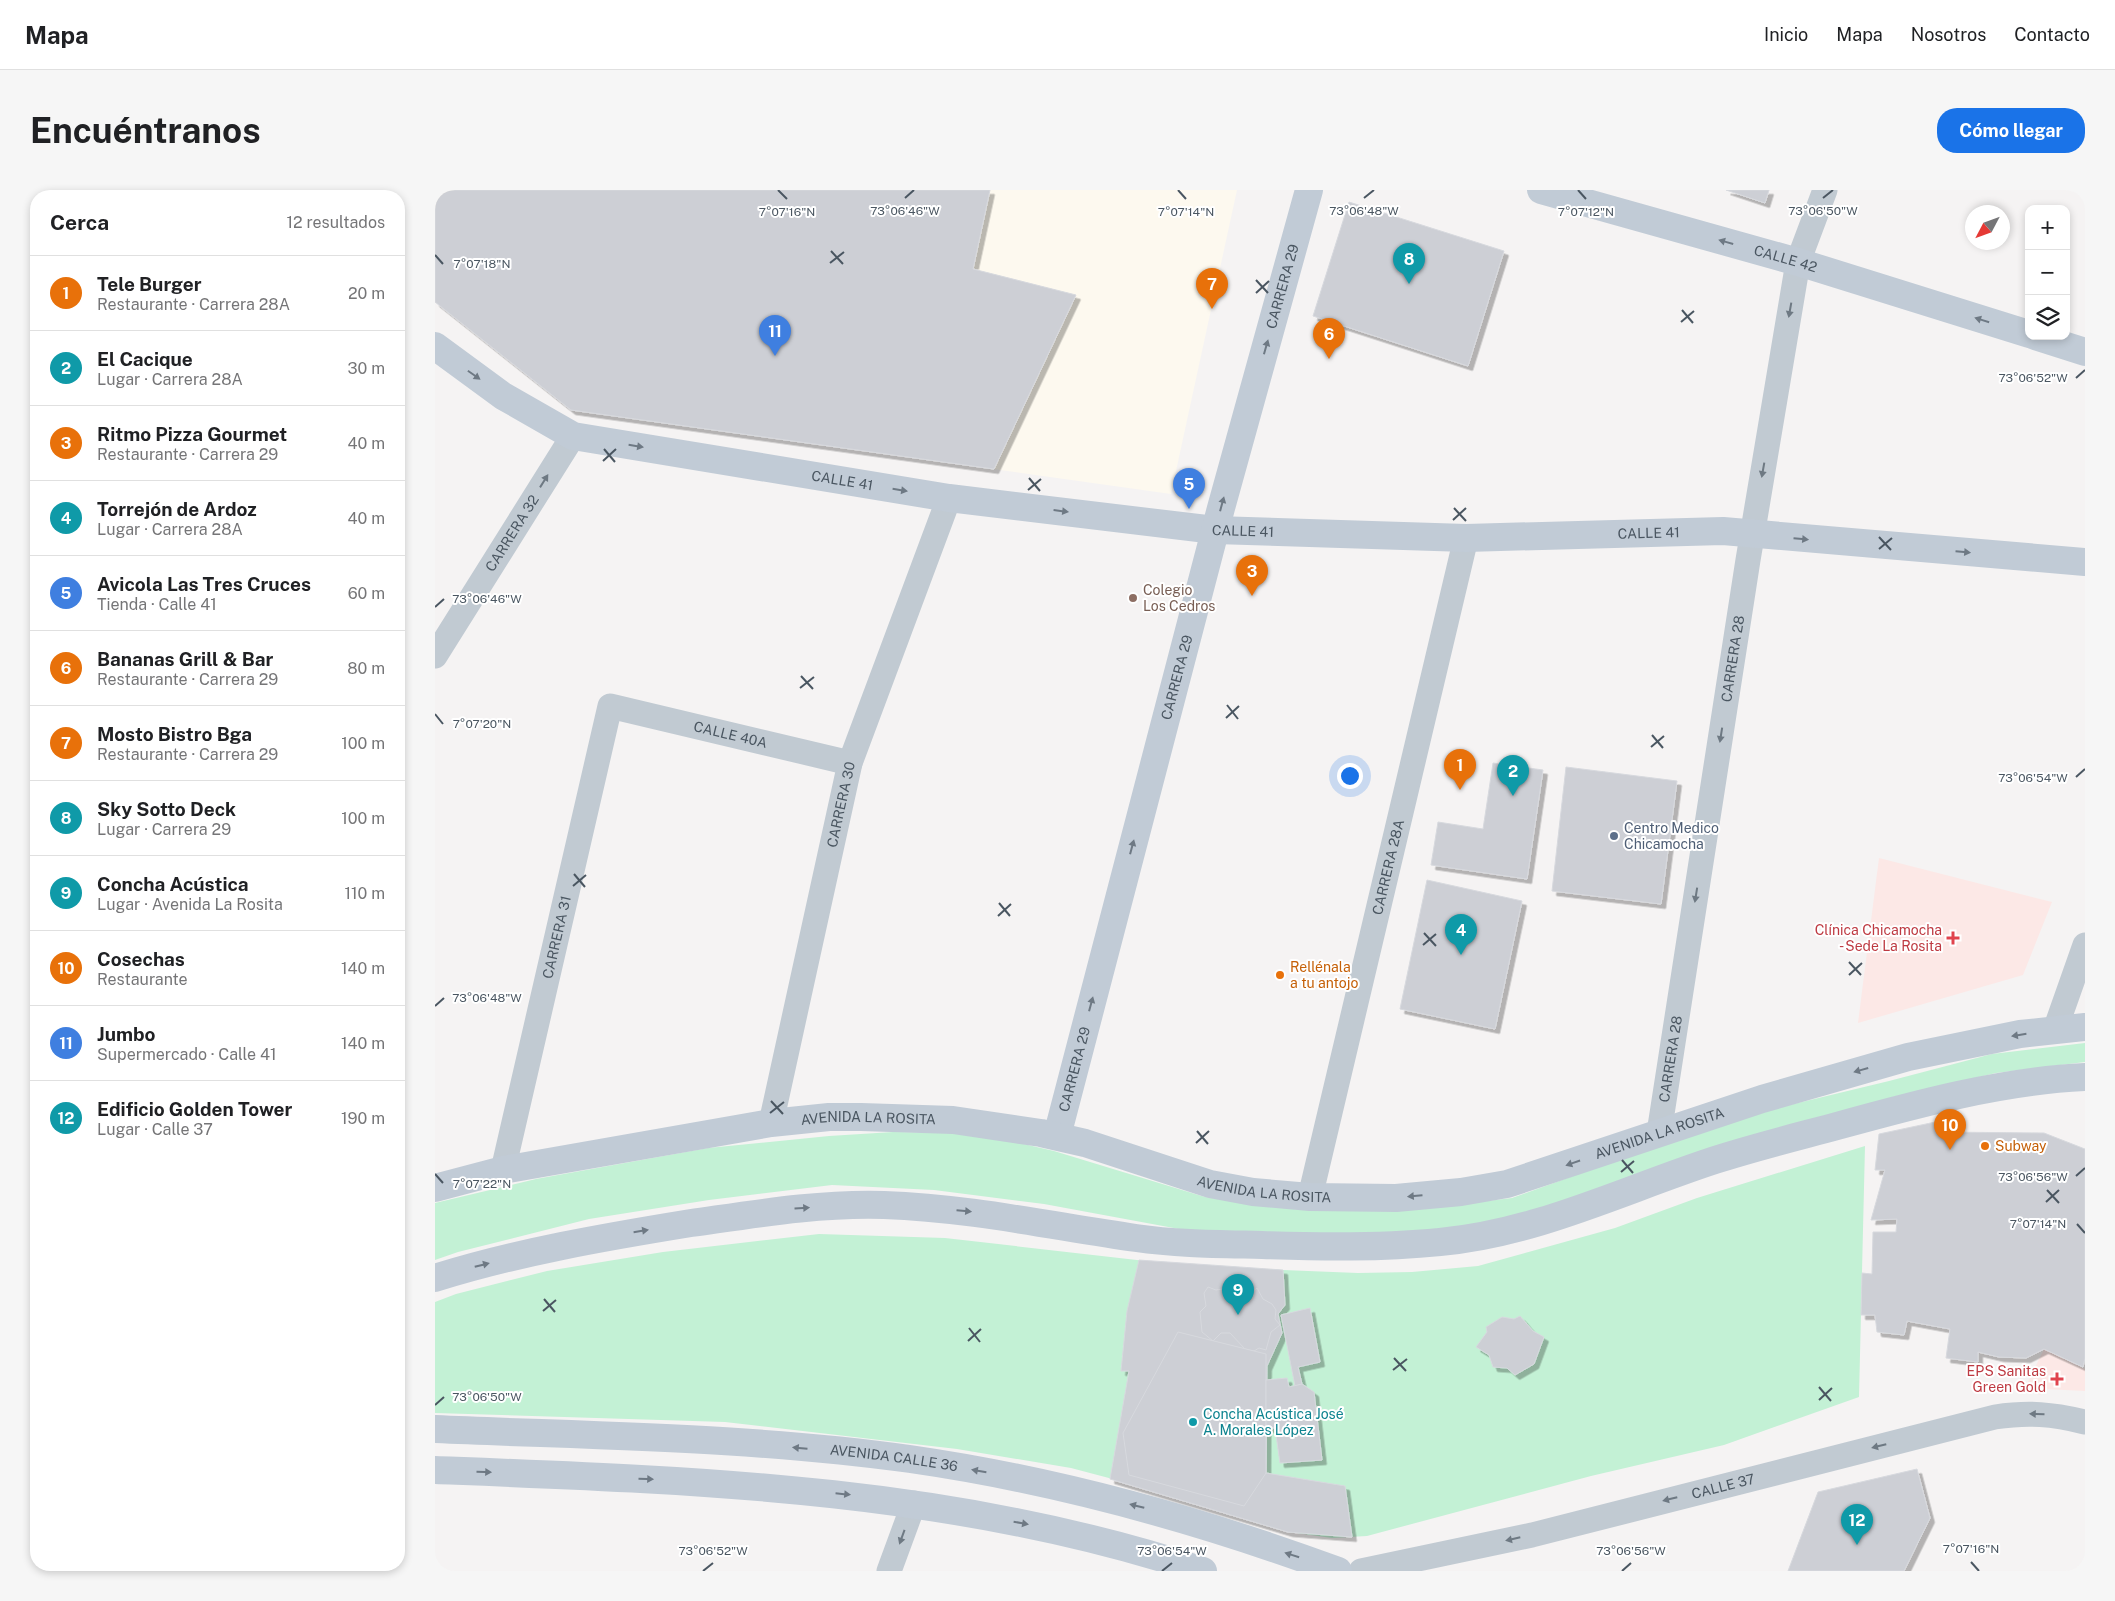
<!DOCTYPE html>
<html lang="es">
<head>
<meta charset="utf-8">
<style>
	body { margin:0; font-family:"Public Sans",sans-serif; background:#f6f6f6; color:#202124 }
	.controls { position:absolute; right:15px; top:15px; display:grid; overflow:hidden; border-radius:10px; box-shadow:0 2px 8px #0003 }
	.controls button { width:45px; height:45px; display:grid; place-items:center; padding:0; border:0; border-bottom:1px solid #e0e0e0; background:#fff; color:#202124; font:25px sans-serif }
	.compass { position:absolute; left:1530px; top:15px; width:45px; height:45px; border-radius:50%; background:#fff; box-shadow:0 2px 8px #0003; rotate:229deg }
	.you { position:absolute; left:914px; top:585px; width:18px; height:18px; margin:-12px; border:4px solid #fff; border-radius:50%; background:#1a73e8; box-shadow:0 0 0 8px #1a73e833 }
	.badge { display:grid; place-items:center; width:32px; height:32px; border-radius:50%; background:#1a73e8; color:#fff; font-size:16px; font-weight:700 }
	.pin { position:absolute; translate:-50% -41px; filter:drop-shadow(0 1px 2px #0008) }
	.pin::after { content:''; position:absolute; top:26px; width:18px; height:15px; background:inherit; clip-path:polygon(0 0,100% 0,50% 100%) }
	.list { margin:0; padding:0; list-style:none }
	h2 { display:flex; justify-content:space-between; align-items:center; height:65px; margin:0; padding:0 20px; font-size:21px }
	h2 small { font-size:16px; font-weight:400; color:#757577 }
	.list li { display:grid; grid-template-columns:32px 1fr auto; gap:15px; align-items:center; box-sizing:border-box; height:75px; padding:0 20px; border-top:1px solid #e0e0e0 }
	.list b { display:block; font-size:19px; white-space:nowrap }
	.list p { margin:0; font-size:16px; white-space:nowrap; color:#757577 }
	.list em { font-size:16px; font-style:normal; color:#757577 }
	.icon { flex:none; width:28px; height:28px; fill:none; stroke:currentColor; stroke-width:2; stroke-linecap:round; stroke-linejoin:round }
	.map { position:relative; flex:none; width:1650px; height:1381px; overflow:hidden; border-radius:20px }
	header { display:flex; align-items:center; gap:30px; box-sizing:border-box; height:70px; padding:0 25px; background:#fff; border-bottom:1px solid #e0e0e0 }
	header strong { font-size:24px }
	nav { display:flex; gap:28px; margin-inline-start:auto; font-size:18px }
	.intro { display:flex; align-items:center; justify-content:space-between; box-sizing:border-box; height:120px; padding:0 30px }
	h1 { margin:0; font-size:35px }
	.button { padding:12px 22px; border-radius:20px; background:#1a73e8; color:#fff; font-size:18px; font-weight:700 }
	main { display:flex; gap:30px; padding:0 30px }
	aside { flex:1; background:#fff; border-radius:20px; box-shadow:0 2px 8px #0003 }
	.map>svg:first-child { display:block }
	.commercial { fill:#fdf9ef }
	.medical { fill:#fce8e6 }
	.green { fill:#c3f1d5 }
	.building { fill:#cdcfd5; stroke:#d7d9de; filter:url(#shadow) }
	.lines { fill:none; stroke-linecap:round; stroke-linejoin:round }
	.street { stroke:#c1cad2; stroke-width:25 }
	.secondary { stroke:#c1cbd6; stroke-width:28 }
	.oneway { fill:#6e7984 }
	.oneway2 { fill:#6e7983 }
	.ticks { fill:none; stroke:#4a5661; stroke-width:2 }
	.education-dot { fill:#8d6e63; stroke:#fff; stroke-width:2 }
	.service-dot { fill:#5c6f8a; stroke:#fff; stroke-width:2 }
	.health-dot { fill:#e0444e; stroke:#fff; stroke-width:2 }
	.food-dot { fill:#e8710a; stroke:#fff; stroke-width:2 }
	.culture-dot { fill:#0f9aa8; stroke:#fff; stroke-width:2 }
	.labels { text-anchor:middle; stroke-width:4; stroke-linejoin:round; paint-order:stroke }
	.street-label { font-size:14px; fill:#4a5661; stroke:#fff }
	.education-label { font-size:14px; fill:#785e54; stroke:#fff; text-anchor:start }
	.service-label { font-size:14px; fill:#4e5e75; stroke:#fff; text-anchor:start }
	.health-label { font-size:14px; fill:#be3a42; stroke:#fff; text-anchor:end }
	.food-label { font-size:14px; fill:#c56008; stroke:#fff; text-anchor:start }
	.culture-label { font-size:14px; fill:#0d838f; stroke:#fff; text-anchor:start }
	.ticks-label { font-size:12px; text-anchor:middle; fill:#4a5661; stroke:#fff; stroke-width:4; stroke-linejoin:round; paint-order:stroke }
</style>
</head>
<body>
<header>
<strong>Mapa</strong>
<nav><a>Inicio</a><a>Mapa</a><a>Nosotros</a><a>Contacto</a></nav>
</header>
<div class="intro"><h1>Encuéntranos</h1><a class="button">Cómo llegar</a></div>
<main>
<aside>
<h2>Cerca<small>12 resultados</small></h2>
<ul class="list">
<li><span class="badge" style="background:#e8710a">1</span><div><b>Tele Burger</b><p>Restaurante · Carrera 28A</p></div><em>20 m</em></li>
<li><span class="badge" style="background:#0f9aa8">2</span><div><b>El Cacique</b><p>Lugar · Carrera 28A</p></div><em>30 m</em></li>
<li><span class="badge" style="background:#e8710a">3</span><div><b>Ritmo Pizza Gourmet</b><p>Restaurante · Carrera 29</p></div><em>40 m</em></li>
<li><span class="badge" style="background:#0f9aa8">4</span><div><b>Torrejón de Ardoz</b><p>Lugar · Carrera 28A</p></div><em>40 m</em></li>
<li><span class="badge" style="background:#3f7fe0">5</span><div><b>Avicola Las Tres Cruces</b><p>Tienda · Calle 41</p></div><em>60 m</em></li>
<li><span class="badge" style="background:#e8710a">6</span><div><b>Bananas Grill &amp; Bar</b><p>Restaurante · Carrera 29</p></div><em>80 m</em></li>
<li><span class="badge" style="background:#e8710a">7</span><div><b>Mosto Bistro Bga</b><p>Restaurante · Carrera 29</p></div><em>100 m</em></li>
<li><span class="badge" style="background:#0f9aa8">8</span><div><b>Sky Sotto Deck</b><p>Lugar · Carrera 29</p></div><em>100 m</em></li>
<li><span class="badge" style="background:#0f9aa8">9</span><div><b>Concha Acústica</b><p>Lugar · Avenida La Rosita</p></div><em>110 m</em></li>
<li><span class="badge" style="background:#e8710a">10</span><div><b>Cosechas</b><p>Restaurante</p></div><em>140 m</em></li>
<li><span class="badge" style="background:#3f7fe0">11</span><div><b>Jumbo</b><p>Supermercado · Calle 41</p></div><em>140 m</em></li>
<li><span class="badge" style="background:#0f9aa8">12</span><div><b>Edificio Golden Tower</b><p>Lugar · Calle 37</p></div><em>190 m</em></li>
</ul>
</aside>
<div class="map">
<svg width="1650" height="1381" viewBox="0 0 1650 1381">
	<defs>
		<filter id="shadow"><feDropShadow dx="4.5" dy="4.5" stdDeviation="0" flood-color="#0004"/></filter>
	</defs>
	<rect width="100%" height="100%" fill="#f5f3f3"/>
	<!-- commercial -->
	<polygon class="commercial" points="0,0 802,0 736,304 136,220 0,112"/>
	<!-- medical -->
	<g class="medical">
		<polygon points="1444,668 1617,712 1588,785 1423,833"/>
		<polygon points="1609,1159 1650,1179 1650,1201 1610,1199 1605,1205 1590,1198"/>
	</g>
	<!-- green -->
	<g class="green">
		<polygon points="1650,853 1650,872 1561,883 1458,907 1077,1032 1005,1041 861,1045 755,1041 609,1014 499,1000 397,995 274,1010 154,1029 23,1062 0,1070 0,1013 101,989 273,958 394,946 458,942 540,943 619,961 770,1007 866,1020 1010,1016 1077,1008 1218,957 1329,921 1454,891 1557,864"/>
		<polygon points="1430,956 1424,1207 1289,1255 1156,1286 932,1346 897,1348 855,1342 742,1306 636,1278 522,1259 290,1232 0,1223 0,1112 21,1104 112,1081 228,1062 384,1044 510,1048 737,1074 848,1080 923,1083 977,1082 1043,1076 1180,1038 1262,1008"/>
	</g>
	<!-- building -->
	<g class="building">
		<polygon points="0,0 555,0 538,79 641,105 559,279 136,220 0,112"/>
		<polygon points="1291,0 1334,0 1330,13"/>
		<polygon points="914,12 1069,61 1033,176 878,126"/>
		<polygon points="1058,573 1108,580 1092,689 996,675 1003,632 1048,639"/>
		<polygon points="1131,577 1242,591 1226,714 1117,701"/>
		<polygon points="992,690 1087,711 1060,839 965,819"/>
		<polygon points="1505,931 1506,942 1609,943 1650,959 1650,1168 1648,1177 1609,1159 1591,1168 1564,1167 1543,1162 1543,1172 1511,1168 1515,1139 1472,1131 1469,1145 1442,1142 1440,1125 1426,1125 1427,1083 1437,1084 1438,1042 1461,1042 1462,1029 1436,1030 1450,980 1440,980 1444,944"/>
		<polygon points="704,1070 848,1080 850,1115 843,1124 847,1143 832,1176 831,1283 910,1296 917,1347 853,1342 675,1289 694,1181 686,1181 692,1121"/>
		<polygon points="805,1091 817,1102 822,1098 828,1109 837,1114 841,1120 840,1129 845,1135 836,1142 831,1160 824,1158 819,1161 810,1159 795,1143 786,1143 778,1151 767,1142 765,1122 771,1116 769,1103 773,1097 781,1100 788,1099"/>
		<polygon points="875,1118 885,1172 863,1177 867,1194 860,1196 846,1125"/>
		<polygon points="1085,1126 1098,1141 1109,1147 1099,1174 1080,1185 1072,1178 1058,1177 1054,1165 1041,1157 1052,1142 1051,1137 1067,1127 1079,1129"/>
		<polygon points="743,1142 831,1164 831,1283 809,1316 694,1285 688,1243"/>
		<polygon points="852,1188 854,1197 867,1194 879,1202 887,1270 845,1273 840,1238 831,1238 831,1190"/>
		<polygon points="1482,1279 1495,1328 1469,1381 1353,1381 1383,1302"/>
	</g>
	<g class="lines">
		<!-- street -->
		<g class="street">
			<path id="s1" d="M 0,466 L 138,246"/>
			<polyline points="1620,840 1650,755"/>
			<path id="s2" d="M 336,933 L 415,573 L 514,308"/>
			<path id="s3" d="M 1224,943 L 1313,370 L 1363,72 L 1390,0"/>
			<path id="s4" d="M 68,980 L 175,516 L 415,573"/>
			<path id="s5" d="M 875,1007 L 1031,348"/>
			<polyline points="454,1381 479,1313"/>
			<path id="s6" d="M 926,1381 L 1097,1345 L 1560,1227 C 1594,1222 1617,1224 1650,1232"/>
		</g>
		<!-- secondary -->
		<g class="secondary">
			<path id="s7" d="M 1106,0 L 1363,72 L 1594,144"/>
			<polyline points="1600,146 1650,162"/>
			<path id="s8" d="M 0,156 L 68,206 L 138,246 L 514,308 L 780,340 L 1031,348 L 1288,341 L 1650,372"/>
			<path id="s9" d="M 622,946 L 786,318 L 874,0"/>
			<path id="s10" d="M 0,998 L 68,980 L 336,933 L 394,927 L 426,927 L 518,930 L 606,943 L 650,953 L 775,994 L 818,1002 L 875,1007 L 961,1008 L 1026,1002 L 1072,994 L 1327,909 L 1473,867 L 1585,844 L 1650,837"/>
			<path d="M 0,1088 C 83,1062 170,1047 256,1033 C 320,1024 384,1013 449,1015 C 535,1018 617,1036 701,1048 C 743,1054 785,1054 827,1055 C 886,1057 946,1058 1005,1052 C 1102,1043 1188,1000 1280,970 C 1320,957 1361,947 1402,936 C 1482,914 1566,891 1650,887"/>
			<path id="s11" d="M 0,1239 C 158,1246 318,1247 475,1269 C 621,1290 765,1330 903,1381"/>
			<path d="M 0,1280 C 258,1290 520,1298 768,1381"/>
		</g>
	</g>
	<!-- one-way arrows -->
	<defs><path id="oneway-solid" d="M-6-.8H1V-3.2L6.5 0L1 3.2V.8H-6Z" transform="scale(1.25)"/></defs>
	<g class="oneway">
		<use href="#oneway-solid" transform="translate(1291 52) rotate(-164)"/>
		<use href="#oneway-solid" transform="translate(1547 130) rotate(-163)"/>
		<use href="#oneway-solid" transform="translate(831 157) rotate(-74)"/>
		<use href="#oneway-solid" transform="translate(39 185) rotate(35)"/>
		<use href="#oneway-solid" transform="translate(201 256) rotate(9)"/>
		<use href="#oneway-solid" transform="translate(465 300) rotate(9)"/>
		<use href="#oneway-solid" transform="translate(787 314) rotate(-75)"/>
		<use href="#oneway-solid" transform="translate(626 321) rotate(7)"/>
		<use href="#oneway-solid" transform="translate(1366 349) rotate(5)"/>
		<use href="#oneway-solid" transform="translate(1528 362) rotate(5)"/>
		<use href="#oneway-solid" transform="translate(697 657) rotate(-75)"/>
		<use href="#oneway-solid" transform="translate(656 814) rotate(-75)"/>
		<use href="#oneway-solid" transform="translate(1584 845) rotate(171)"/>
		<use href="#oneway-solid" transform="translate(1426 880) rotate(164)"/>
		<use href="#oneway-solid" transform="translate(1138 973) rotate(161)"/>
		<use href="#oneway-solid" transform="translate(980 1006) rotate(175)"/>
		<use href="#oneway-solid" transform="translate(367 1018) rotate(-4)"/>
		<use href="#oneway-solid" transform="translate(529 1021) rotate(5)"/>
		<use href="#oneway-solid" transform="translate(206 1041) rotate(-9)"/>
		<use href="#oneway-solid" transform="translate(47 1075) rotate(-14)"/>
		<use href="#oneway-solid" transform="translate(365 1258) rotate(-175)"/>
		<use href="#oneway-solid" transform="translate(544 1281) rotate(-170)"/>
		<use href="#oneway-solid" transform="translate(49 1282) rotate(2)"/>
		<use href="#oneway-solid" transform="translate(211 1289) rotate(2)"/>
		<use href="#oneway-solid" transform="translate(408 1304) rotate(6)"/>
		<use href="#oneway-solid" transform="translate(702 1316) rotate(-166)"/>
		<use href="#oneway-solid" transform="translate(586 1333) rotate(10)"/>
		<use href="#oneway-solid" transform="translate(857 1365) rotate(-162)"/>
	</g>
	<g class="oneway2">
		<use href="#oneway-solid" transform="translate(1355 120) rotate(100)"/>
		<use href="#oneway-solid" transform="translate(1328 280) rotate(100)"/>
		<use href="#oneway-solid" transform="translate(109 291) rotate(-58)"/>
		<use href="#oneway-solid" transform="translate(1286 545) rotate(99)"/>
		<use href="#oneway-solid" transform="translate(1261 705) rotate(99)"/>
		<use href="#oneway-solid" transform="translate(1602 1224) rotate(-178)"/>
		<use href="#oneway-solid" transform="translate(1444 1256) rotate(166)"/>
		<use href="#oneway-solid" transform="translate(1235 1309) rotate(166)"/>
		<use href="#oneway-solid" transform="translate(467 1347) rotate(110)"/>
		<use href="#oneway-solid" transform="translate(1078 1349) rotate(167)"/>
	</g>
	<!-- ticks -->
	<path class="ticks" d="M 343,0 L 352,9M 743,0 L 751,9M 1143,0 L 1151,9M 470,8 L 479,0M 929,8 L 939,0M 1388,8 L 1398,0M 396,61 L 408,74M 0,65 L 8,74M 395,73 L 409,62M 821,90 L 833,103M 821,103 L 834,91M 1247,120 L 1258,133M 1246,132 L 1259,121M 1641,188 L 1650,180M 169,259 L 180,272M 168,271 L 181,259M 594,288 L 605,301M 593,300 L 606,289M 1019,318 L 1031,331M 1018,330 L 1031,318M 1444,347 L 1456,360M 1444,359 L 1457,348M 0,417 L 9,409M 366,486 L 378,499M 365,498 L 379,487M 792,515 L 803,529M 0,524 L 8,534M 791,528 L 804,516M 1217,545 L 1228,558M 1216,557 L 1229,546M 1641,587 L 1650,579M 139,684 L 150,697M 138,696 L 151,685M 564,713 L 575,726M 563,726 L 576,714M 989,743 L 1001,756M 988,755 L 1001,744M 1414,772 L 1426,785M 1414,785 L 1427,773M 0,816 L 9,808M 336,911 L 348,924M 335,923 L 349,912M 762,941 L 773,954M 761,953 L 774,941M 1187,970 L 1198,983M 1186,982 L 1199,971M 0,984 L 8,993M 1641,986 L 1650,978M 1612,1000 L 1624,1013M 1611,1012 L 1624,1000M 1642,1034 L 1650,1043M 109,1109 L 120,1122M 108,1121 L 121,1110M 534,1138 L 545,1152M 533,1151 L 546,1139M 959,1168 L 971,1181M 958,1180 L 972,1169M 1384,1197 L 1396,1211M 1384,1210 L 1397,1198M 0,1215 L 9,1207M 1536,1372 L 1544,1381M 268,1381 L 278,1373M 727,1381 L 737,1373M 1187,1381 L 1196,1373"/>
	<!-- markers -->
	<circle class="education-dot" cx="698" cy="408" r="5"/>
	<circle class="service-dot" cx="1179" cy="646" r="5"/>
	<g class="health-dot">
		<path d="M1515.5 740.5h5v5h5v5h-5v5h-5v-5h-5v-5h5z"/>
		<path d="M1619.5 1181.5h5v5h5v5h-5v5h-5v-5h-5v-5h5z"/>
	</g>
	<g class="food-dot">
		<circle cx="845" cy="785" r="5"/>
		<circle cx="1550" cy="956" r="5"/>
	</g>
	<circle class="culture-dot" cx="758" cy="1232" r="5"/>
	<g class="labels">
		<!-- street labels -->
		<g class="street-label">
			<text dy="5" stroke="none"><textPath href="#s7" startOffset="254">CALLE 42</textPath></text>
			<text dy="5" stroke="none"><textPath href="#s9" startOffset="879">CARRERA 29</textPath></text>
			<text dy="5" stroke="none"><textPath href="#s8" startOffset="438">CALLE 41</textPath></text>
			<text dy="5" stroke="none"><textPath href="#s8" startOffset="842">CALLE 41</textPath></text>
			<text dy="5" stroke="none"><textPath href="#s1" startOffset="145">CARRERA 32</textPath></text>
			<text dy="5" stroke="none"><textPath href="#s8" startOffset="1248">CALLE 41</textPath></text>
			<text dy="5" stroke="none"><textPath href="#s3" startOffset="480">CARRERA 28</textPath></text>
			<text dy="5" stroke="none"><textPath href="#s9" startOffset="474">CARRERA 29</textPath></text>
			<text dy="5" stroke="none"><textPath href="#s4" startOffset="600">CALLE 40A</textPath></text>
			<text dy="5" stroke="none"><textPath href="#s2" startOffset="326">CARRERA 30</textPath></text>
			<text dy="5" stroke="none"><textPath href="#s5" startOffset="339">CARRERA 28A</textPath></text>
			<text dy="5" stroke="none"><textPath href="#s4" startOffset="239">CARRERA 31</textPath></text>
			<text dy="5" stroke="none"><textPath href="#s3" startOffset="75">CARRERA 28</textPath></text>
			<text dy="5" stroke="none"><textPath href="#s9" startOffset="69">CARRERA 29</textPath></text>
			<text dy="5" stroke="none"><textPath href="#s10" startOffset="440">AVENIDA LA ROSITA</textPath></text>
			<text dy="5" stroke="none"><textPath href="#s10" startOffset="1250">AVENIDA LA ROSITA</textPath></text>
			<text dy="5" stroke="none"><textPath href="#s10" startOffset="845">AVENIDA LA ROSITA</textPath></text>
			<text dy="5" stroke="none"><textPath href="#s11" startOffset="460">AVENIDA CALLE 36</textPath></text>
			<text dy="5" stroke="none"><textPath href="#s6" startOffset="372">CALLE 37</textPath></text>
		</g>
		<!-- education labels -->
		<g class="education-label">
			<text x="708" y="405">Colegio<tspan x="708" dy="16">Los Cedros</tspan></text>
		</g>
		<!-- service labels -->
		<g class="service-label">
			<text x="1189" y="643">Centro Medico<tspan x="1189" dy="16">Chicamocha</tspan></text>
		</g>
		<!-- health labels -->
		<g class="health-label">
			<text x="1507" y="745">Clínica Chicamocha<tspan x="1507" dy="16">- Sede La Rosita</tspan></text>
			<text x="1611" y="1186">EPS Sanitas<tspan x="1611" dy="16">Green Gold</tspan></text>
		</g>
		<!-- food labels -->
		<g class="food-label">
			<text x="855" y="782">Rellénala<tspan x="855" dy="16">a tu antojo</tspan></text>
			<text x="1560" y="961">Subway</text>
		</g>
		<!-- culture labels -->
		<g class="culture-label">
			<text x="768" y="1229">Concha Acústica José<tspan x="768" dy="16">A. Morales López</tspan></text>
		</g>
	</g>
	<g class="ticks-label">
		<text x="470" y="25">73°06'46"W</text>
		<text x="929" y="25">73°06'48"W</text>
		<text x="1388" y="25">73°06'50"W</text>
		<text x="352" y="26">7°07'16"N</text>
		<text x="751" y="26">7°07'14"N</text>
		<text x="1151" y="26">7°07'12"N</text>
		<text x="47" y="78">7°07'18"N</text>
		<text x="1598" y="192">73°06'52"W</text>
		<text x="52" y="413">73°06'46"W</text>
		<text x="47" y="538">7°07'20"N</text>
		<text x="1598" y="592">73°06'54"W</text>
		<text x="52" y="812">73°06'48"W</text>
		<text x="1598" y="991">73°06'56"W</text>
		<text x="47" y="998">7°07'22"N</text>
		<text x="1603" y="1038">7°07'14"N</text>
		<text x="52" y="1211">73°06'50"W</text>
		<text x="1536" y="1363">7°07'16"N</text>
		<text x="278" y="1365">73°06'52"W</text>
		<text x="737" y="1365">73°06'54"W</text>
		<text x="1196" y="1365">73°06'56"W</text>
	</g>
</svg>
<div class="controls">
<button>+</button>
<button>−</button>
<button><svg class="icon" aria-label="layers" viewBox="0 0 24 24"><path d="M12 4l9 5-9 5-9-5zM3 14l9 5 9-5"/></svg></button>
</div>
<svg class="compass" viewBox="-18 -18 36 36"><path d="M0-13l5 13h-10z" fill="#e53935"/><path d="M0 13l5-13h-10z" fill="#757577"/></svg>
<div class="you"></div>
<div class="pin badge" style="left:1025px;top:600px;background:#e8710a">1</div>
<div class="pin badge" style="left:1078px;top:606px;background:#0f9aa8">2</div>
<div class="pin badge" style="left:817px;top:406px;background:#e8710a">3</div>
<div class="pin badge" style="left:1026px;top:765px;background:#0f9aa8">4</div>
<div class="pin badge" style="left:754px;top:319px;background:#3f7fe0">5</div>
<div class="pin badge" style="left:894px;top:169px;background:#e8710a">6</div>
<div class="pin badge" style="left:777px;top:119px;background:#e8710a">7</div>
<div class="pin badge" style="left:974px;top:94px;background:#0f9aa8">8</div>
<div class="pin badge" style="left:803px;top:1125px;background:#0f9aa8">9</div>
<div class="pin badge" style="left:1515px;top:960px;background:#e8710a">10</div>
<div class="pin badge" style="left:340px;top:166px;background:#3f7fe0">11</div>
<div class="pin badge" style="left:1422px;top:1355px;background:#0f9aa8">12</div>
</div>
</main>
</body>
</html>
